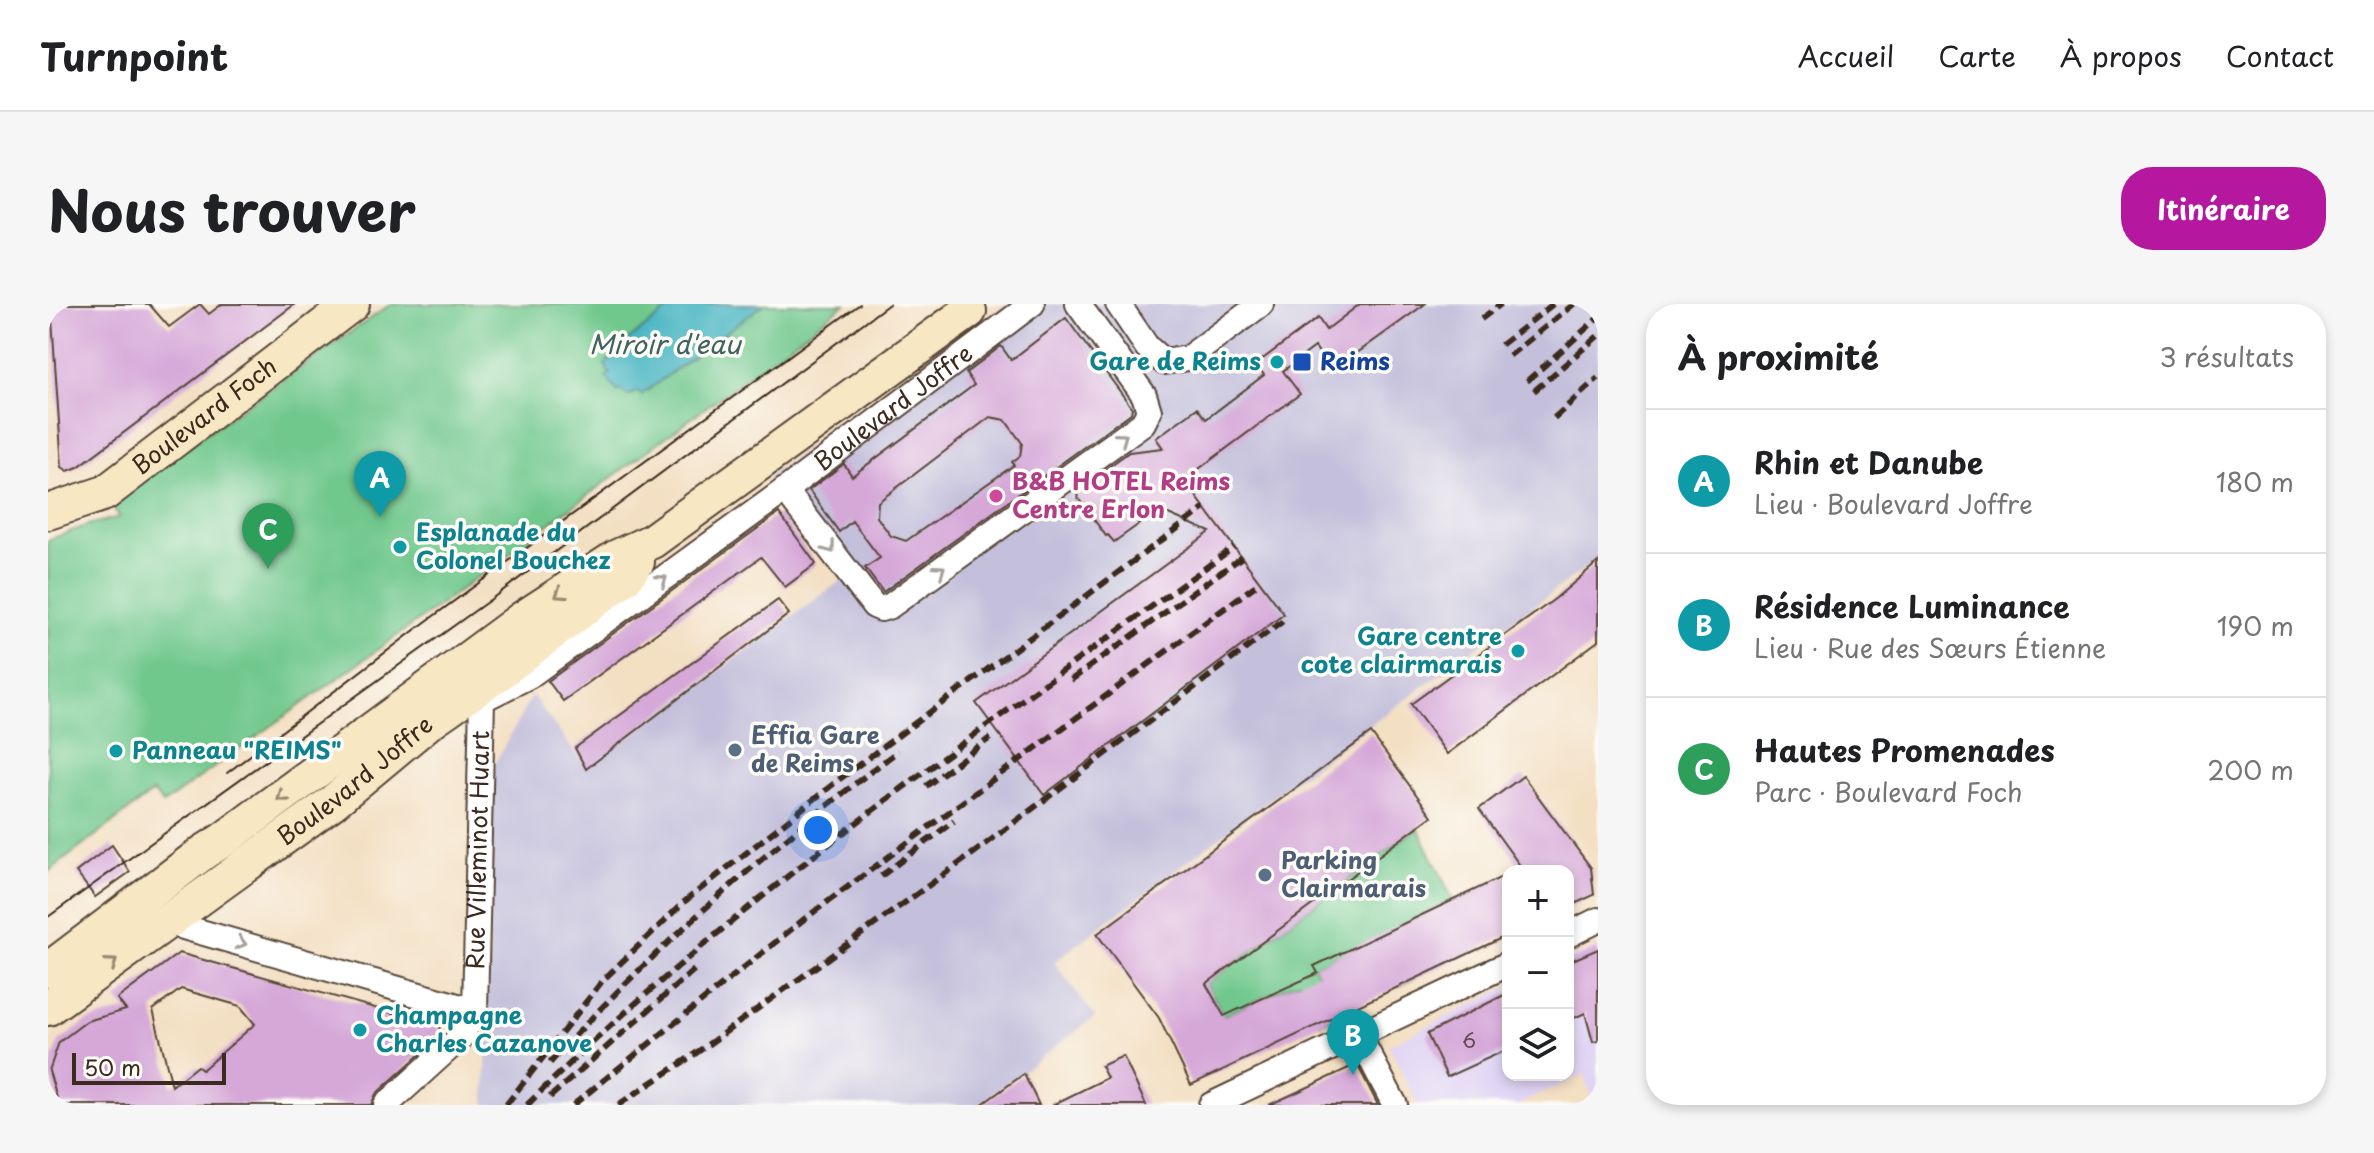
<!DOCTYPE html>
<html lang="fr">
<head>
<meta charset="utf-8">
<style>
	body { margin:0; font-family:"Playpen Sans",sans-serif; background:#f6f6f6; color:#202124 }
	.controls { position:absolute; right:24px; bottom:24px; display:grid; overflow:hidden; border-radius:16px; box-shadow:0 4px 12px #0003 }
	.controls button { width:72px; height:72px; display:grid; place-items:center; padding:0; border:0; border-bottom:2px solid #e0e0e0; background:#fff; color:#202124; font:40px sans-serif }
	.scale { position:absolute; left:24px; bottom:20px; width:154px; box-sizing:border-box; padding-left:8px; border:4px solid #3b2a1e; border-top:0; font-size:22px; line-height:28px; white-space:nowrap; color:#3b2a1e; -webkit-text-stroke:6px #fdfcf7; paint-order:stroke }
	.you { position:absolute; left:770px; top:526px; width:28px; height:28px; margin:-20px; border:6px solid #fff; border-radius:50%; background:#1a73e8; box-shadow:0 0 0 12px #1a73e833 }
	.badge { display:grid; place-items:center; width:52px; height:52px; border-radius:50%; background:#b5179e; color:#fff; font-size:26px; font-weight:700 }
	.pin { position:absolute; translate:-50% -66px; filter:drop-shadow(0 2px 4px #0008) }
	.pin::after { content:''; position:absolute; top:42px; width:28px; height:24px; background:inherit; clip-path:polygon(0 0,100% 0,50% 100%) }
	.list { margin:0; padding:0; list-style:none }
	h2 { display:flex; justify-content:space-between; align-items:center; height:104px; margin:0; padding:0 32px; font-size:34px }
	h2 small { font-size:26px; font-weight:400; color:#757577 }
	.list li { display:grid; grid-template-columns:52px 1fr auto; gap:24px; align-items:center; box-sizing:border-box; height:144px; padding:0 32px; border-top:2px solid #e0e0e0 }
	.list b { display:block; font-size:30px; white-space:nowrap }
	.list p { margin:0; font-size:26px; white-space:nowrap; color:#757577 }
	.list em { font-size:26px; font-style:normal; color:#757577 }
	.icon { flex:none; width:44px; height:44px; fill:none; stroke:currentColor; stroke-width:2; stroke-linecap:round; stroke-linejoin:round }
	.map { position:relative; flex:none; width:1550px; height:801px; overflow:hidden; border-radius:32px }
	header { display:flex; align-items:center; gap:48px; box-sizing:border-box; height:112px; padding:0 40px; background:#fff; border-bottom:2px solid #e0e0e0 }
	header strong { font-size:38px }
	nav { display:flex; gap:44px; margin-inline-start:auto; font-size:28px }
	.intro { display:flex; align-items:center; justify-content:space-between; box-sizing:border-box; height:192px; padding:0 48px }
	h1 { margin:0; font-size:56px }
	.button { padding:20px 36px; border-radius:32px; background:#b5179e; color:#fff; font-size:28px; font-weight:700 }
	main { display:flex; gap:48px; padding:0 48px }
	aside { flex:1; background:#fff; border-radius:32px; box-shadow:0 4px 12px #0003 }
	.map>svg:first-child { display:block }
	.built { fill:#e0d4f4 }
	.industrial { fill:#c4c0db }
	.green { fill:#71c88d; stroke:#567956; stroke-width:2 }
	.water { fill:#47b5c2; stroke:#417070; stroke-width:2 }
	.building { fill:#d5a8d8; fill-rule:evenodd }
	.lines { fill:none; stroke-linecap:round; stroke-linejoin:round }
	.street-casing { stroke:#574537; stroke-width:28 }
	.secondary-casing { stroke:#574537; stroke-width:38 }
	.street { stroke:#fff; stroke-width:24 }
	.secondary { stroke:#f7e8c3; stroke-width:34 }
	.tram { stroke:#3b2a1e; stroke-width:2 }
	.rail { stroke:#3b2a1e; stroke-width:6; stroke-dasharray:12 6; stroke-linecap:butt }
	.oneway { stroke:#a79f9a }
	.oneway2 { stroke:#998970 }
	.culture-dot { fill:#0f9aa8; stroke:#fdfcf7; stroke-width:3 }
	.transit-dot { fill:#1a4fb4; stroke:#fdfcf7; stroke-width:3 }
	.hotel-dot { fill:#d1479c; stroke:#fdfcf7; stroke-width:3 }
	.service-dot { fill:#5c6f8a; stroke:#fdfcf7; stroke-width:3 }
	.labels { text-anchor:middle; stroke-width:7; stroke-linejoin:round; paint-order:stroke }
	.number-label { font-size:20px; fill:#624a4c }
	.culture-label { font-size:24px; font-weight:bold; fill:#0d838f; stroke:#fdfcf7; text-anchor:start }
	.transit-label { font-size:24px; font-weight:bold; fill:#164399; stroke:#fdfcf7; text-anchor:start }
	.street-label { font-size:24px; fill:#3b2a1e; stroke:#fdfcf7 }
	.hotel-label { font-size:24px; font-weight:bold; fill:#b23c85; stroke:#fdfcf7; text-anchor:start }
	.service-label { font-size:24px; font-weight:bold; fill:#4e5e75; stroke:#fdfcf7; text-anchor:start }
	.water-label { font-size:26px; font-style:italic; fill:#406260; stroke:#fdfcf7 }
</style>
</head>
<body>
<header>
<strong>Turnpoint</strong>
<nav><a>Accueil</a><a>Carte</a><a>À propos</a><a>Contact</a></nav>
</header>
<div class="intro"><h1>Nous trouver</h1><a class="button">Itinéraire</a></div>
<main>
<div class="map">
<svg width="1550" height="801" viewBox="0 0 1550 801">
	<rect width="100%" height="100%" fill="#fdfcf7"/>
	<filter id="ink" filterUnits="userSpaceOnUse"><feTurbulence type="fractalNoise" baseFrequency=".0125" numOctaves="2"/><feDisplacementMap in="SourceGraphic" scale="16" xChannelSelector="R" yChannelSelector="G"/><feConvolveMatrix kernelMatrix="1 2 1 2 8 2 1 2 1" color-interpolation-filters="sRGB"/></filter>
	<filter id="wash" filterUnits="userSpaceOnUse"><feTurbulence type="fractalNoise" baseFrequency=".006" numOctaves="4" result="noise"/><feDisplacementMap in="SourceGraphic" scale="32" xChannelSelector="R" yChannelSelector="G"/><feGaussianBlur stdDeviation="1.8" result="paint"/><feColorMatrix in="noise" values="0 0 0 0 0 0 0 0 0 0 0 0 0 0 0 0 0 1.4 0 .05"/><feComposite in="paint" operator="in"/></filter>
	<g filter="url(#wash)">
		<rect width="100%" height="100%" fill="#f3dfc2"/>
		<!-- built -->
		<polygon class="built" points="1550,644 1550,801 1546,801 1536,770 1470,801 1370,801 1341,741 1460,683 1460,771 1520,771 1520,655"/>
		<!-- industrial -->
		<polygon class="industrial" points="959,0 1550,0 1550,252 1536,265 1242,480 1006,658 1047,713 930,801 437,801 446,461 484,391 538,464 794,276 719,174"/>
		<!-- green -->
		<g class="green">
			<polygon points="343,0 797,0 400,295 115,500 105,488 0,568 0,236 40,221 72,213 60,198"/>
			<polygon points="1370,524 1405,596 1347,625 1368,674 1352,682 1329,633 1266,662 1289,712 1272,720 1251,677 1176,712 1158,680"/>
		</g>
		<!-- water -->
		<polygon class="water" points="628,0 716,0 593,91 590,87 580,92 573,86 570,88 558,73 562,70 557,61 564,53 562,50"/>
		<g id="blocks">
			<!-- building -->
			<g class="building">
				<polygon points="3,0 101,0 121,23 152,0 161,10 174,0 247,0 30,163 20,167 14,163"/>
				<polygon points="1312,0 1377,0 1284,67 1267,43 1235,67 1252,90 1136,176 1236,310 996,491 928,399 1162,228 1111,206 1066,238 1060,231 1058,232 1030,194 1030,185 1081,148 1115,144 1108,134 1149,104 1158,115 1216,71 1208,60 1270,14 1278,26"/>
				<path d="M 1018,14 L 1084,104 L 1083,109 L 835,288 L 817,264 L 832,254 L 804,217 L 791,228 L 761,186 L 796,160 L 804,172 L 926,81 L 918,69 L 953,42 L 963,56 ZM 942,113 L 957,116 L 974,139 L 972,152 L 964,158 L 966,161 L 858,237 L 843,232 L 829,213 L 830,198 Z"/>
				<polygon points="731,209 768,260 737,283 713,253 515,397 500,377"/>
				<polygon points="1550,258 1550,337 1399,450 1363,400 1508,294"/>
				<polygon points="730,296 741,310 538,465 527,444"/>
				<polygon points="1323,429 1384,512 1158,680 1176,712 1270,669 1266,662 1460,570 1460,631 1143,781 1111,714 1049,630"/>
				<polygon points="1475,472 1543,564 1546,591 1520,603 1520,567 1476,567 1431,505"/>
				<polygon points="64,541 82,568 47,593 28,568"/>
				<polygon points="1550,645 1550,737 1545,738 1537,709 1520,717 1520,658"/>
				<path d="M 131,649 L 391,722 L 393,731 L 328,790 L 323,801 L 11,801 L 1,767 L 11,738 L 39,717 L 78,706 L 69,695 ZM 133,685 L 192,702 L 207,720 L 154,766 L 149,762 L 124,782 L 105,706 Z"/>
				<polygon points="1460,689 1460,745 1399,773 1379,730"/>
				<polygon points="1075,752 1098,801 1004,801 1059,774 1053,762"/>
				<polygon points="1309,760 1330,801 1221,801 1256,785"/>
				<polygon points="976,770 991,801 933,801"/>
			</g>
		</g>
	</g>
	<g filter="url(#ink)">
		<use href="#blocks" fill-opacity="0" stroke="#574537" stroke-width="2"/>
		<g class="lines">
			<!-- street casing -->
			<g class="street-casing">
				<g id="street">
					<polyline points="1070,0 1099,43 1116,58 1140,54 1213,0"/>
					<polyline points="737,186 826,302 833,305 842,302 1095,119 1101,107 1096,91 1030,0"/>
					<path id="s1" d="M 435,395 L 481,372 L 737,186 L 984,0"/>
					<polyline points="118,618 427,707"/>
					<polyline points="1520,631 1550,616"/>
					<polyline points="1311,732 1347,801"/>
					<path id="s2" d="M 338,801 L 414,732 L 427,707 L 434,395"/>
					<polyline points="1163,801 1460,660"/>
				</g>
			</g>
			<!-- secondary casing -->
			<g class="secondary-casing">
				<g id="secondary">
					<path id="s3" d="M 0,208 L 57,189 L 304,0"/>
					<polyline points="0,666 156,548 175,536 474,315 569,253 604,237 921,7"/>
					<path id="s4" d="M 0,704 L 285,498 L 381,418 L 450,370 L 577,274 L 589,258"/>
				</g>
			</g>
			<!-- street -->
			<use href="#street" class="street"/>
			<!-- secondary -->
			<use href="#secondary" class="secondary"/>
			<!-- tram -->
			<g class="tram">
				<polyline points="179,469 372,322 812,0"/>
				<polyline points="0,613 446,293 841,0"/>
			</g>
			<!-- rail -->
			<g class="rail">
				<polyline points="1433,15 1453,0"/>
				<polyline points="1453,41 1505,0"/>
				<polyline points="1461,52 1526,0"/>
				<polyline points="1479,77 1550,14"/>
				<polyline points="1486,87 1550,32"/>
				<polyline points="1506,114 1550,74"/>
				<polyline points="1023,376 1194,253"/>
				<polyline points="878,482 942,434"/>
				<polyline points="833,572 906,517"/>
				<path d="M 502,759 C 606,643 726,540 850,447"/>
				<polyline points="502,793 646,666"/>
				<polyline points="458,801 555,676 636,598 793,474 1157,204"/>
				<path d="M 479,801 C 693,589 944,419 1186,243"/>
				<polyline points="525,801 755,616 1212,278"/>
				<polyline points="570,801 644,752 927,548 1239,314"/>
			</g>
		</g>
		<!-- one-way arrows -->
		<defs><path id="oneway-chevron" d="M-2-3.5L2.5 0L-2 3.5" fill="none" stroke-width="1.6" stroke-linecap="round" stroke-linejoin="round" transform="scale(2)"/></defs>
		<g class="oneway">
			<use href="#oneway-chevron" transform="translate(1074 134) rotate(-36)"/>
			<use href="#oneway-chevron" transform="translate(782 244) rotate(53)"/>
			<use href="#oneway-chevron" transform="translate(892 266) rotate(-36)"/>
			<use href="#oneway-chevron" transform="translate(614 276) rotate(-36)"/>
			<use href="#oneway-chevron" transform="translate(193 639) rotate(16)"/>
		</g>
		<g class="oneway2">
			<use href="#oneway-chevron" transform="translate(512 290) rotate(147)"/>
			<use href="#oneway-chevron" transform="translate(234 493) rotate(143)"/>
			<use href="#oneway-chevron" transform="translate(64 659) rotate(-36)"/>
		</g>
	</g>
	<!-- markers -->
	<g class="culture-dot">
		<circle cx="1229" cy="58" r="8"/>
		<circle cx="352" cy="243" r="8"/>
		<circle cx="1470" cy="347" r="8"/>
		<circle cx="68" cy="447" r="8"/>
		<circle cx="312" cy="726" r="8"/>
	</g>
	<rect class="transit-dot" x="1244" y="48" width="20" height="20" rx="4"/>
	<circle class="hotel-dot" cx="948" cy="192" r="8"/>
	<g class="service-dot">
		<circle cx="687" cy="446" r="8"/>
		<circle cx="1217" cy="571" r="8"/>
	</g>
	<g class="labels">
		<!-- number labels -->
		<g class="number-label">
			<text x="1421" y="744">6</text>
		</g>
		<!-- culture labels -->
		<g class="culture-label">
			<text x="1213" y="66" text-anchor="end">Gare de Reims</text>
			<text x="368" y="237">Esplanade du<tspan x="368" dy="28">Colonel Bouchez</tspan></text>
			<text x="1454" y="341" text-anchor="end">Gare centre<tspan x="1454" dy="28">cote clairmarais</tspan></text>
			<text x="84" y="455">Panneau "REIMS"</text>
			<text x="328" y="720">Champagne<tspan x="328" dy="28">Charles Cazanove</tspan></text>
		</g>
		<!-- transit labels -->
		<g class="transit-label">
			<text x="1272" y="66">Reims</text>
		</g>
		<!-- street labels -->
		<g class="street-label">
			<text dy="8" stroke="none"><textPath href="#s1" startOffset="504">Boulevard Joffre</textPath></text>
			<text dy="8" stroke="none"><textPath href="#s3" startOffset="186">Boulevard Foch</textPath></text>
			<text dy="8" stroke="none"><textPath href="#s4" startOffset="382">Boulevard Joffre</textPath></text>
			<text dy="8" stroke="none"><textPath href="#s2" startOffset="292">Rue Villeminot Huart</textPath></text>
		</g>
		<!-- hotel labels -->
		<g class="hotel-label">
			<text x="964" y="186">B&amp;B HOTEL Reims<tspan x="964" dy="28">Centre Erlon</tspan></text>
		</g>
		<!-- service labels -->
		<g class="service-label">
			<text x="703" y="440">Effia Gare<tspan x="703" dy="28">de Reims</tspan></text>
			<text x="1233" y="565">Parking<tspan x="1233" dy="28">Clairmarais</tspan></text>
		</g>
		<!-- water labels -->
		<g class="water-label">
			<text x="617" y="50">Miroir d'eau</text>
		</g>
	</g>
</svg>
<div class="controls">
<button>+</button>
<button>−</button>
<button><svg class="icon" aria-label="layers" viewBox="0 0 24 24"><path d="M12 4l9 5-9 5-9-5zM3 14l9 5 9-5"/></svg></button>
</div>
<div class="scale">50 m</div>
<div class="you"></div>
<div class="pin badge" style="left:332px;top:213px;background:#0f9aa8">A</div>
<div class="pin badge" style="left:1305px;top:771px;background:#0f9aa8">B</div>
<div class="pin badge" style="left:220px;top:265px;background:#2e9e5b">C</div>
</div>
<aside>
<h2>À proximité<small>3 résultats</small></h2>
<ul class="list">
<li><span class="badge" style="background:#0f9aa8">A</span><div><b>Rhin et Danube</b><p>Lieu · Boulevard Joffre</p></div><em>180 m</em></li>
<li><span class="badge" style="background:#0f9aa8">B</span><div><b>Résidence Luminance</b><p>Lieu · Rue des Sœurs Étienne</p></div><em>190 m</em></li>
<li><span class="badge" style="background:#2e9e5b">C</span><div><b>Hautes Promenades</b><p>Parc · Boulevard Foch</p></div><em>200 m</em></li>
</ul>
</aside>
</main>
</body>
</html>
